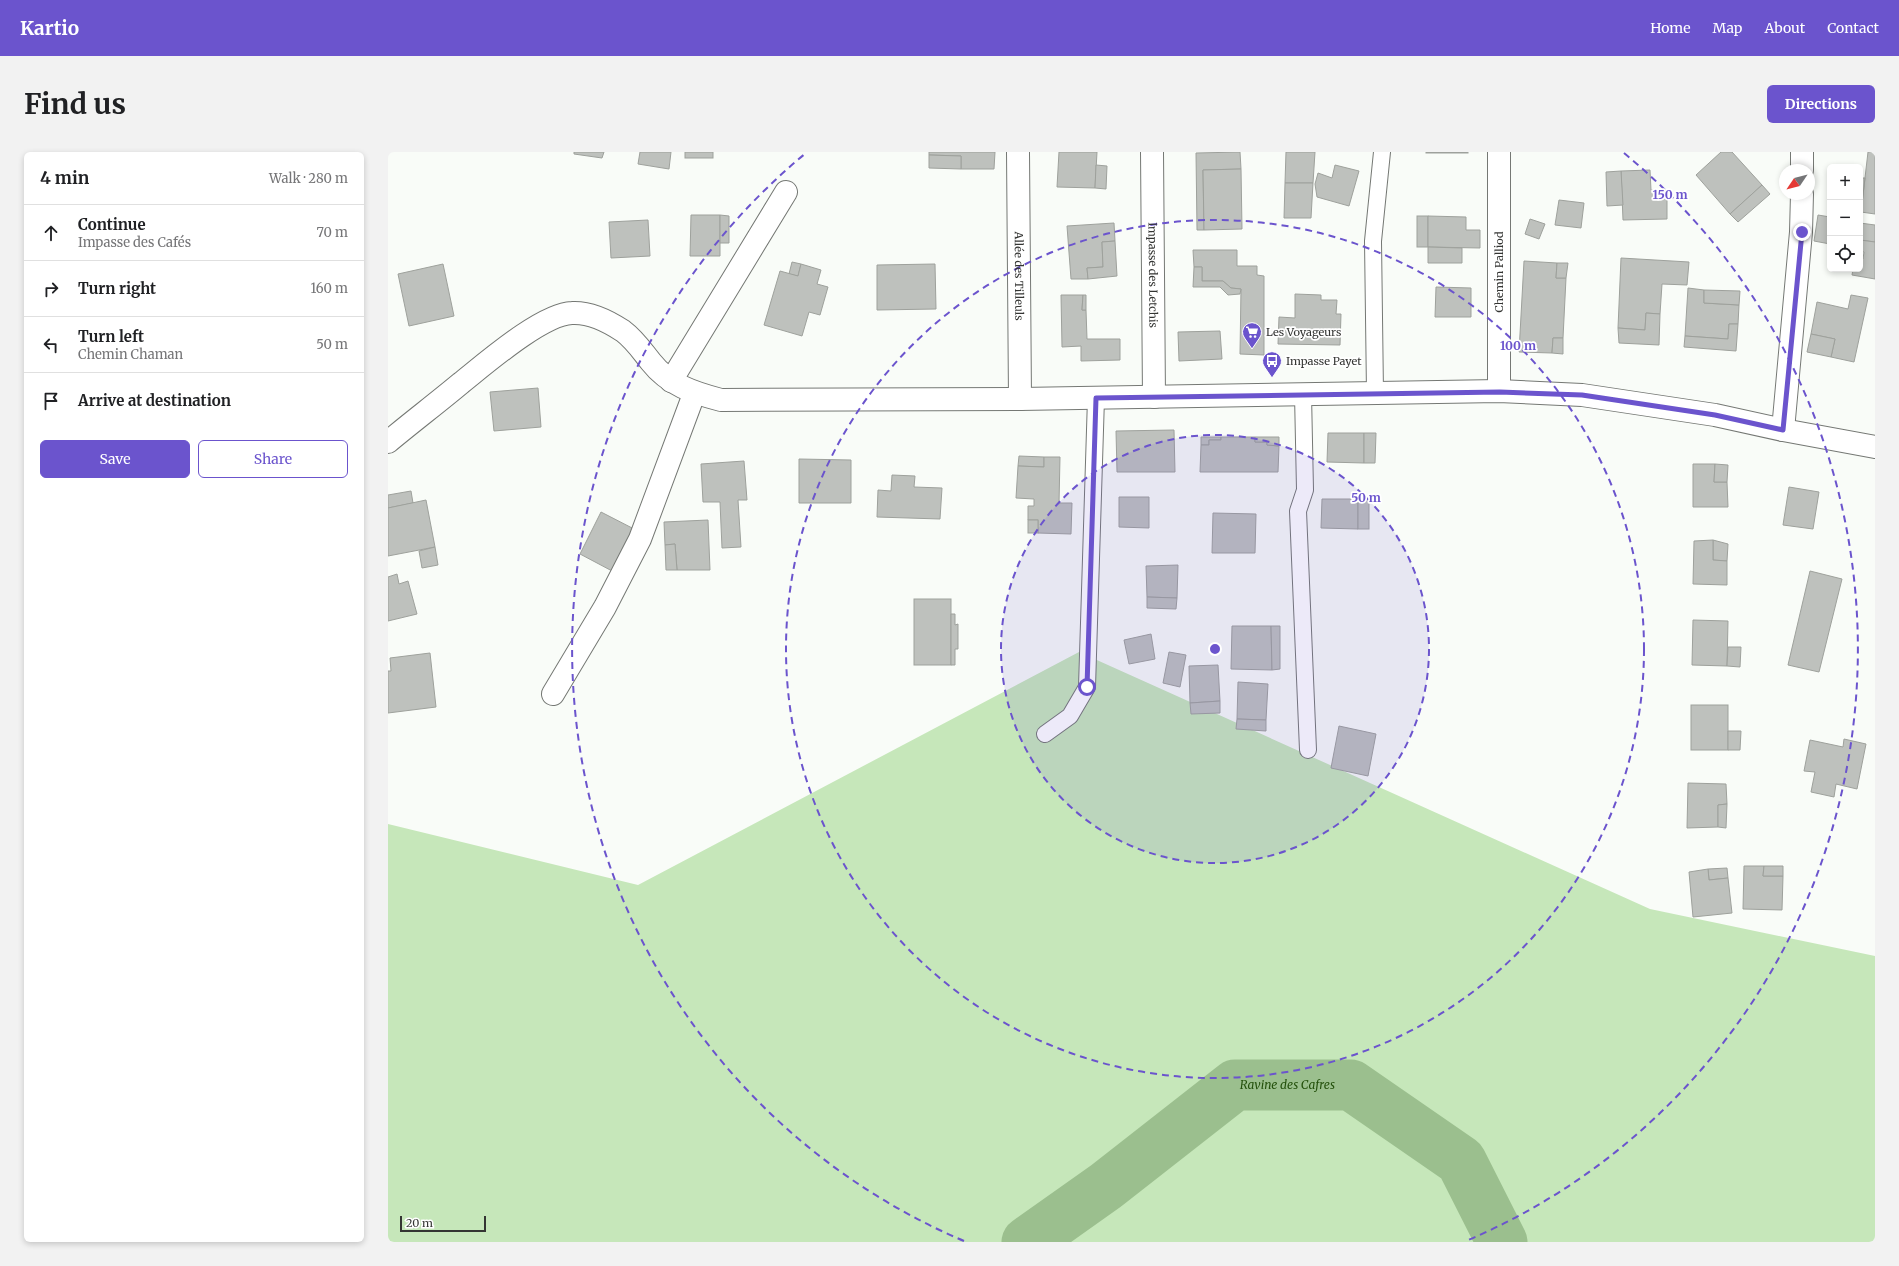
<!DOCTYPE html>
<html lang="en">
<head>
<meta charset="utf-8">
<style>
	body { margin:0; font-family:Merriweather,serif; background:#f2f2f2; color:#202124 }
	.controls { position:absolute; right:12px; top:12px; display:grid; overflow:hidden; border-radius:6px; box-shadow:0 2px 6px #0003 }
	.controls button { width:36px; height:36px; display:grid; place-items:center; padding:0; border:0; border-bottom:1px solid #e0e0e0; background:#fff; color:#202124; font:20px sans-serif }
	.compass { position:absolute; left:1391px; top:12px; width:36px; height:36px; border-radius:50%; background:#fff; box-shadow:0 2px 6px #0003; rotate:235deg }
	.scale { position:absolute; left:12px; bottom:10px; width:86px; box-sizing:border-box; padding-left:4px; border:2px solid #343533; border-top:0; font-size:11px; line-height:14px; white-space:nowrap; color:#343533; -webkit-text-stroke:3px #fff; paint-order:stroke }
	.stop { position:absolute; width:12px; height:12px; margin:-9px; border:3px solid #6b54cd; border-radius:50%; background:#fff }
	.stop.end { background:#6b54cd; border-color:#fff; box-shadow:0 1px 4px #0008 }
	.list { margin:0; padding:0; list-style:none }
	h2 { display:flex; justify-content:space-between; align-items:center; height:52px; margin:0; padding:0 16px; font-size:17px }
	h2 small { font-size:13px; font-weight:400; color:#757577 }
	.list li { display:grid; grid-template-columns:26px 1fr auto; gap:12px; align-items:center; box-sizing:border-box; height:56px; padding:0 16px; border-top:1px solid #e0e0e0 }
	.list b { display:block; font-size:15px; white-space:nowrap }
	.list p { margin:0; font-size:13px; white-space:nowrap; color:#757577 }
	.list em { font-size:13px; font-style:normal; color:#757577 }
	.actions { display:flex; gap:8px; padding:12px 16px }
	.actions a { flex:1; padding:9px 0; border:1px solid #6b54cd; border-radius:6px; text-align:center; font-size:14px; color:#6b54cd }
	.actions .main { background:#6b54cd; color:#fff }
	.icon { flex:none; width:22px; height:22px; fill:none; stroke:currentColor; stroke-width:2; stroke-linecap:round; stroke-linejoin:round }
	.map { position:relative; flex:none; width:1487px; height:1090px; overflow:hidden; border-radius:6px }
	header { display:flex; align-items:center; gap:24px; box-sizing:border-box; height:56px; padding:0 20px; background:#6b54cd; color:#fff }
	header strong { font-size:19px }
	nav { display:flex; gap:22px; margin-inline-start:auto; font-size:14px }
	.intro { display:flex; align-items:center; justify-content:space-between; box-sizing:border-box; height:96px; padding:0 24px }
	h1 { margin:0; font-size:28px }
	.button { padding:10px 18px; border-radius:6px; background:#6b54cd; color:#fff; font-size:14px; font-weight:700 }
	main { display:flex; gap:24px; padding:0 24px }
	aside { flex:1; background:#fff; border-radius:6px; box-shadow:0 2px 6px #0003 }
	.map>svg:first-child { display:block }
	.green { fill:#c6e7ba }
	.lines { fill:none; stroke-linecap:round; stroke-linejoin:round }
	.river { stroke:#9bbf8e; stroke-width:51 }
	.building { fill:#bec1bd; stroke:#9ea19c }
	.service-casing { stroke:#757874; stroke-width:18 }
	.minor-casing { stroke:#757874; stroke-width:24 }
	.secondary-casing { stroke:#757874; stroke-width:24 }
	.service { stroke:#fff; stroke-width:16 }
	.minor { stroke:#fff; stroke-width:22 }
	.secondary { stroke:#fff; stroke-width:22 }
	.route { stroke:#6b54cd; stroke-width:5 }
	.ring { fill:none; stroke:#6b54cd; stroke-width:2; stroke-dasharray:7 5 }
	.labels { text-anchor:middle; stroke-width:3.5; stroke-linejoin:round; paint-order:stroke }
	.street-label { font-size:11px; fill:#343533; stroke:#fff }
	.poi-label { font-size:11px; fill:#343533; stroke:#fff; text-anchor:start }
	.water-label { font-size:12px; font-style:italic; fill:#24510c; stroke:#fff }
	.centre { fill:#6b54cd; stroke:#fff; stroke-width:2 }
	.ring-label { font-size:12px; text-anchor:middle; font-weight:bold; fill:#6b54cd; stroke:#fff; stroke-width:3.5; stroke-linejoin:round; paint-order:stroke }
</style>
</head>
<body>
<header>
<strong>Kartio</strong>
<nav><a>Home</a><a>Map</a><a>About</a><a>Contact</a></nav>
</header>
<div class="intro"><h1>Find us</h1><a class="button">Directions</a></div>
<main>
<aside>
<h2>4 min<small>Walk · 280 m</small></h2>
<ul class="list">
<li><svg class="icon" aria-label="ahead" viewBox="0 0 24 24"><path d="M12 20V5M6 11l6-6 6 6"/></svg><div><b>Continue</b><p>Impasse des Cafés</p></div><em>70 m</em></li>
<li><svg class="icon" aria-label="right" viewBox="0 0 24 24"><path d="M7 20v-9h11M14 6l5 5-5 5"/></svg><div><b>Turn right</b></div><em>160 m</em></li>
<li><svg class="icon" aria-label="left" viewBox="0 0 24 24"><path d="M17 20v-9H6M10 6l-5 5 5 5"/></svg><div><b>Turn left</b><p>Chemin Chaman</p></div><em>50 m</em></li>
<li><svg class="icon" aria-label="arrive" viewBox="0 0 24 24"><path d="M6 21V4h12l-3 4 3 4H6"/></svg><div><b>Arrive at destination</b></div></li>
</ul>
<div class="actions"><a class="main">Save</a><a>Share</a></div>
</aside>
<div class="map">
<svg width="1487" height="1090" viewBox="0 0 1487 1090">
	<rect width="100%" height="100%" fill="#f9fcf8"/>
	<!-- green -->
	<polygon class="green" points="691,500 1262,757 1487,804 1487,1090 0,1090 0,672 250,733"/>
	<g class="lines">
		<!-- river -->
		<path class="river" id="s1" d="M 639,1090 L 718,1034 L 847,933 L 963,933 L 1073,1009 L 1114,1090"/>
	</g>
	<!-- building -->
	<g class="building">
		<polygon points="186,0 216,0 214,6 186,2"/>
		<polygon points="252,0 283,0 281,17 250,12"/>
		<rect x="297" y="0" width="28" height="6"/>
		<polygon points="541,0 607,0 606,17 573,17 573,4 541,3"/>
		<polygon points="671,0 709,0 707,36 669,35"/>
		<polygon points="852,0 853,17 815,18 816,78 809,78 808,1"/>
		<polygon points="898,0 927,0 925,31 897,31"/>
		<rect x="1038" y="0" width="42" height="1"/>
		<polygon points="1333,0 1344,0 1374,33 1342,62 1308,23"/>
		<polygon points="1480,0 1487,0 1487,62 1473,60"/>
		<polygon points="541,3 573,4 573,17 541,16"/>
		<polygon points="708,13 719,14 718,37 707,36"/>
		<polygon points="947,13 971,19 961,54 929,45 927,32 930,21 944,26"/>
		<polygon points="853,17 854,77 816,78 815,18"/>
		<polygon points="1262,18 1263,38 1279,38 1279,67 1235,68 1233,19"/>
		<polygon points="1233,19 1235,53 1219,54 1218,20"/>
		<polygon points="1472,26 1477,26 1473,60 1472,60"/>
		<polygon points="897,31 925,31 923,66 896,66"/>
		<polygon points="1374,33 1382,42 1350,70 1342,62"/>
		<polygon points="1171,48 1196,51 1193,76 1167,73"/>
		<polygon points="303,63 332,63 332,104 302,104"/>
		<polygon points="332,63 341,64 341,91 332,91"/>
		<polygon points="1430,63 1442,65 1442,92 1426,89"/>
		<rect x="1029" y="64" width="11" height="31"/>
		<polygon points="1040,64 1078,65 1078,78 1092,78 1092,96 1040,95"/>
		<polygon points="1142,67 1157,72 1151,87 1137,82"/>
		<polygon points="260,68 262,104 223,106 221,70"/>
		<polygon points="726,71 727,89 714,90 715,115 699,116 700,127 683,127 679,74"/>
		<polygon points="1472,71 1487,73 1487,90 1472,88"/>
		<polygon points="1472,88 1487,90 1487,127 1464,123 1465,117 1472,117 1472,106 1475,107 1476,100 1472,99"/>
		<polygon points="727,89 729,124 700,127 699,116 715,115 714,90"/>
		<polygon points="1040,95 1074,96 1074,111 1040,111"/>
		<polygon points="805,98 849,98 849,114 869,114 869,123 876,124 876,203 852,202 853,137 843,136 835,129 814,129 814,115 806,115"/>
		<polygon points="1233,106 1301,110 1299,133 1274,132 1272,162 1258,161 1257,178 1230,176"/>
		<polygon points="1136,109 1169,111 1168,126 1178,126 1175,186 1165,186 1164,201 1131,200"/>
		<polygon points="404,110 413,112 410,124 401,122"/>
		<polygon points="1169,111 1180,111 1178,126 1168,126"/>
		<polygon points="55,112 66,164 21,174 10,122"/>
		<polygon points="413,112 433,118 429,132 440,135 432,163 421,160 414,184 376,173 392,119 410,124"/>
		<polygon points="547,112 548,157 489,158 489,113"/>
		<polygon points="806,115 814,115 814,129 835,129 843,136 853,137 852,142 840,143 832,135 805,135"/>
		<polygon points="1048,135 1083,136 1083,165 1047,165"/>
		<polygon points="1300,136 1316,138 1316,151 1351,153 1350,172 1341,172 1340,187 1297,184"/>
		<polygon points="1316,138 1352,139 1351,153 1316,151"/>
		<polygon points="907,142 933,143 933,148 949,148 948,162 953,162 952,193 890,192 891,165 907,166"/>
		<polygon points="673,143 695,143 694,158 698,158 699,187 732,187 732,208 693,209 693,194 674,195"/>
		<polygon points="695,143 698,143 698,158 694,158"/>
		<polygon points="1463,143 1480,146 1466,210 1443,205 1447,187 1423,182 1429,150 1460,157"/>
		<polygon points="1258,161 1272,162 1271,193 1231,191 1230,176 1257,178"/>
		<polygon points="1341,172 1350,172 1348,199 1296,195 1297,184 1340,187"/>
		<polygon points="832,179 834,207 791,209 790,180"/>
		<polygon points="1423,182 1447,187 1443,205 1419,200"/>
		<polygon points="1165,186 1175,186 1175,202 1164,201"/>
		<polygon points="150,236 153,275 106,279 102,240"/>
		<polygon points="786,278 787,320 729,320 728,279"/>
		<polygon points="940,281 976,281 976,311 939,310"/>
		<polygon points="976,281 988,281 987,311 976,311"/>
		<polygon points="813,285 833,285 833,288 821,288 821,293 813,293"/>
		<polygon points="833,285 867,285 867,290 879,290 879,293 891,294 890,320 812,320 813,293 821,293 821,288 833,288"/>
		<polygon points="867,285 891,285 891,294 879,293 879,290 867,290"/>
		<polygon points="631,304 656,305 656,315 630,314"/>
		<polygon points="656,305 672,305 671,351 684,351 683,382 650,381 650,368 640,368 640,354 646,354 646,347 628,346 630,314 656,315"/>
		<polygon points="411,307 463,308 463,351 411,351"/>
		<polygon points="356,309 359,348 350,348 353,395 334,396 332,350 315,350 313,312"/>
		<polygon points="1305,312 1327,312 1326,330 1339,330 1340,355 1305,355"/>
		<polygon points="1327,312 1340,313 1339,330 1326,330"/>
		<polygon points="504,323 527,324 526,335 554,336 552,367 489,365 490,338 503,339"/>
		<polygon points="1401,335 1431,340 1425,377 1395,373"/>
		<polygon points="23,339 25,351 0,356 0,343"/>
		<polygon points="731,345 761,345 761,376 731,375"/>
		<polygon points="934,347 970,347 970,377 933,376"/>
		<rect x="970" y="347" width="11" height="30"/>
		<polygon points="38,348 47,395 0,404 0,356"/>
		<polygon points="213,360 248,378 226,420 192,402"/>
		<polygon points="825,361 868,362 867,401 824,401"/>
		<polygon points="320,368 322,418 289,418 287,392 277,393 276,370"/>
		<rect x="640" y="368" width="10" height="13"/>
		<polygon points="1325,388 1340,392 1339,409 1325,408"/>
		<polygon points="1325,388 1325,408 1339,409 1339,433 1305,432 1306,389"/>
		<polygon points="287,392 289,418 278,418 277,393"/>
		<polygon points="47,395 50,413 34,416 31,399"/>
		<polygon points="790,413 789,446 759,445 758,414"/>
		<polygon points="1422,419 1454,427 1431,520 1400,513"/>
		<polygon points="9,422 11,432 20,429 29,462 0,469 0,425"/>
		<polygon points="759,445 789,446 788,457 759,456"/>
		<rect x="526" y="447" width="37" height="66"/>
		<polygon points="563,462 567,462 567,473 570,472 570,497 567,497 567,513 563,513"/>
		<polygon points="1305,468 1340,469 1339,514 1304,513"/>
		<polygon points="844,474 883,474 884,518 843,517"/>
		<polygon points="883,474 892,474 892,517 884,518"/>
		<polygon points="763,482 767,507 741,512 736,488"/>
		<polygon points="1340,495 1353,495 1352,515 1339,514"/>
		<polygon points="781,500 798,503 792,535 775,531"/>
		<polygon points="42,501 48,555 0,561 0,519 3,519 2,506"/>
		<polygon points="830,513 832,549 802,551 801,514"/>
		<polygon points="850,530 880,532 878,568 849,567"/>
		<polygon points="832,549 832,561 803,562 802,551"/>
		<rect x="1303" y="553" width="37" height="45"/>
		<polygon points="849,567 878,568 878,579 848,577"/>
		<polygon points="951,574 988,582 980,624 943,616"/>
		<polygon points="1340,579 1353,579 1352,598 1340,598"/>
		<polygon points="1456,587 1478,592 1469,637 1448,632 1446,645 1423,640 1427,620 1416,619 1422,588 1455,595"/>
		<polygon points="1300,631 1338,632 1339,652 1330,653 1330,675 1299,676"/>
		<polygon points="1339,652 1338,676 1330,675 1330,653"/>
		<polygon points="1356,714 1376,714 1375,724 1395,724 1394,758 1355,757"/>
		<polygon points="1376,714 1395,714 1395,724 1375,724"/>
		<polygon points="1339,716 1340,726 1321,728 1320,717"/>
		<polygon points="1320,717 1321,728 1340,726 1344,761 1305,765 1301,720"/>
	</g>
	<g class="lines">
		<!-- service casing -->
		<g class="service-casing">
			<g id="service">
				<polyline points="987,241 985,89 994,0"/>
				<polyline points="915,242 917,338 910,359 920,598"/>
				<polyline points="657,582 682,564 699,535 708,246"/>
			</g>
		</g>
		<!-- minor casing -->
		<g class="minor-casing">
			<g id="minor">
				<path id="s2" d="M 630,0 L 632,247"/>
				<path id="s3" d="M 764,0 L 766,245"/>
				<polyline points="1111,0 1111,239"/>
				<polyline points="1414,18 1414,0"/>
				<polyline points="283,229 398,40"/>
				<polyline points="1395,278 1413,80 1414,42"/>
				<polyline points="165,542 217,455 252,387 306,242"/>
			</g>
		</g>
		<!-- secondary casing -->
		<g class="secondary-casing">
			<path id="secondary" d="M 0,290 C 24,270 49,251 73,231 C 97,212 154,162 184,161 C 202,160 220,169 235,179 C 247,188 254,199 263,210 C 281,233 306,241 333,248 L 632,247 L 1111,239 L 1194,243 L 1327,263 L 1395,278 L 1487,295"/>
		</g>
		<!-- service -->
		<use href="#service" class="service"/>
		<!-- minor -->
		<use href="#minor" class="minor"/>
		<!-- secondary -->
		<use href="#secondary" class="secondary"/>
	</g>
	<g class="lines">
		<!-- route -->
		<polyline class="route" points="699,535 708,246 1112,240 1194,243 1327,263 1395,278 1414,80"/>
	</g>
	<!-- distance rings -->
	<circle cx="827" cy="497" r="214" fill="#6b54cd" fill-opacity=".12"/>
	<g class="ring">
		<circle cx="827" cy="497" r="214"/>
		<circle cx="827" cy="497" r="429"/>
		<path d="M576 1089A643 643 0 0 1 418 1M1236 1A643 643 0 0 1 1078 1089"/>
	</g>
	<!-- icons -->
	<defs>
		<g id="supermarket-pin" transform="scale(1)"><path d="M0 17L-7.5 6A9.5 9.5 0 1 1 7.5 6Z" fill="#6b54cd" stroke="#fff"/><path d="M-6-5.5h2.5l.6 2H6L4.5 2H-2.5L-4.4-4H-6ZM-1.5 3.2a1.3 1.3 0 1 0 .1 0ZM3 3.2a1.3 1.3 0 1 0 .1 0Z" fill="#fff"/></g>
		<g id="bus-pin" transform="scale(1)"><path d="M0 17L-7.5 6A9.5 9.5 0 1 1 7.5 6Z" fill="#6b54cd" stroke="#fff"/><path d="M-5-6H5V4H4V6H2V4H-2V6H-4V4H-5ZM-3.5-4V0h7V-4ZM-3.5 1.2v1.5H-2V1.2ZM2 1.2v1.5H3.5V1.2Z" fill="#fff"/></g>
	</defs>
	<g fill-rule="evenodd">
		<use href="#supermarket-pin" x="864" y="180"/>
		<use href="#bus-pin" x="884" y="209"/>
	</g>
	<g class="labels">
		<!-- street labels -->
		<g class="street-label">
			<text transform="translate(1111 120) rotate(-90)" y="4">Chemin Palliod</text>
			<text dy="4" stroke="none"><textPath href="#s3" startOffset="123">Impasse des Letchis</textPath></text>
			<text dy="4" stroke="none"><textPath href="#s2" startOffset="124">Allée des Tilleuls</textPath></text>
		</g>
		<!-- poi labels -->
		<g class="poi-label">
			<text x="878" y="184">Les Voyageurs</text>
			<text x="898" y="213">Impasse Payet</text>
		</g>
		<!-- water labels -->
		<g class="water-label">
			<text dy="4" stroke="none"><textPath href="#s1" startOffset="313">Ravine des Cafres</textPath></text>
		</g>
	</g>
	<circle cx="827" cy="497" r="6" class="centre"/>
	<g class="ring-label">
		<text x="1282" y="47">150 m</text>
		<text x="1130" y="198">100 m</text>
		<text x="978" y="350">50 m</text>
	</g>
</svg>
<div class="controls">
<button>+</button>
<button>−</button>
<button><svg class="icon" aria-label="locate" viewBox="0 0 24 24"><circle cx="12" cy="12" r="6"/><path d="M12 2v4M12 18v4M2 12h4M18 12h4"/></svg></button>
</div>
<svg class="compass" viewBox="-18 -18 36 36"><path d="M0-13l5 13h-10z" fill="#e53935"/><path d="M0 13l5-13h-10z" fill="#757577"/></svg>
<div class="scale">20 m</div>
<div class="stop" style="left:699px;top:535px"></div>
<div class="stop end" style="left:1414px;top:80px"></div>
</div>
</main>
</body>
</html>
